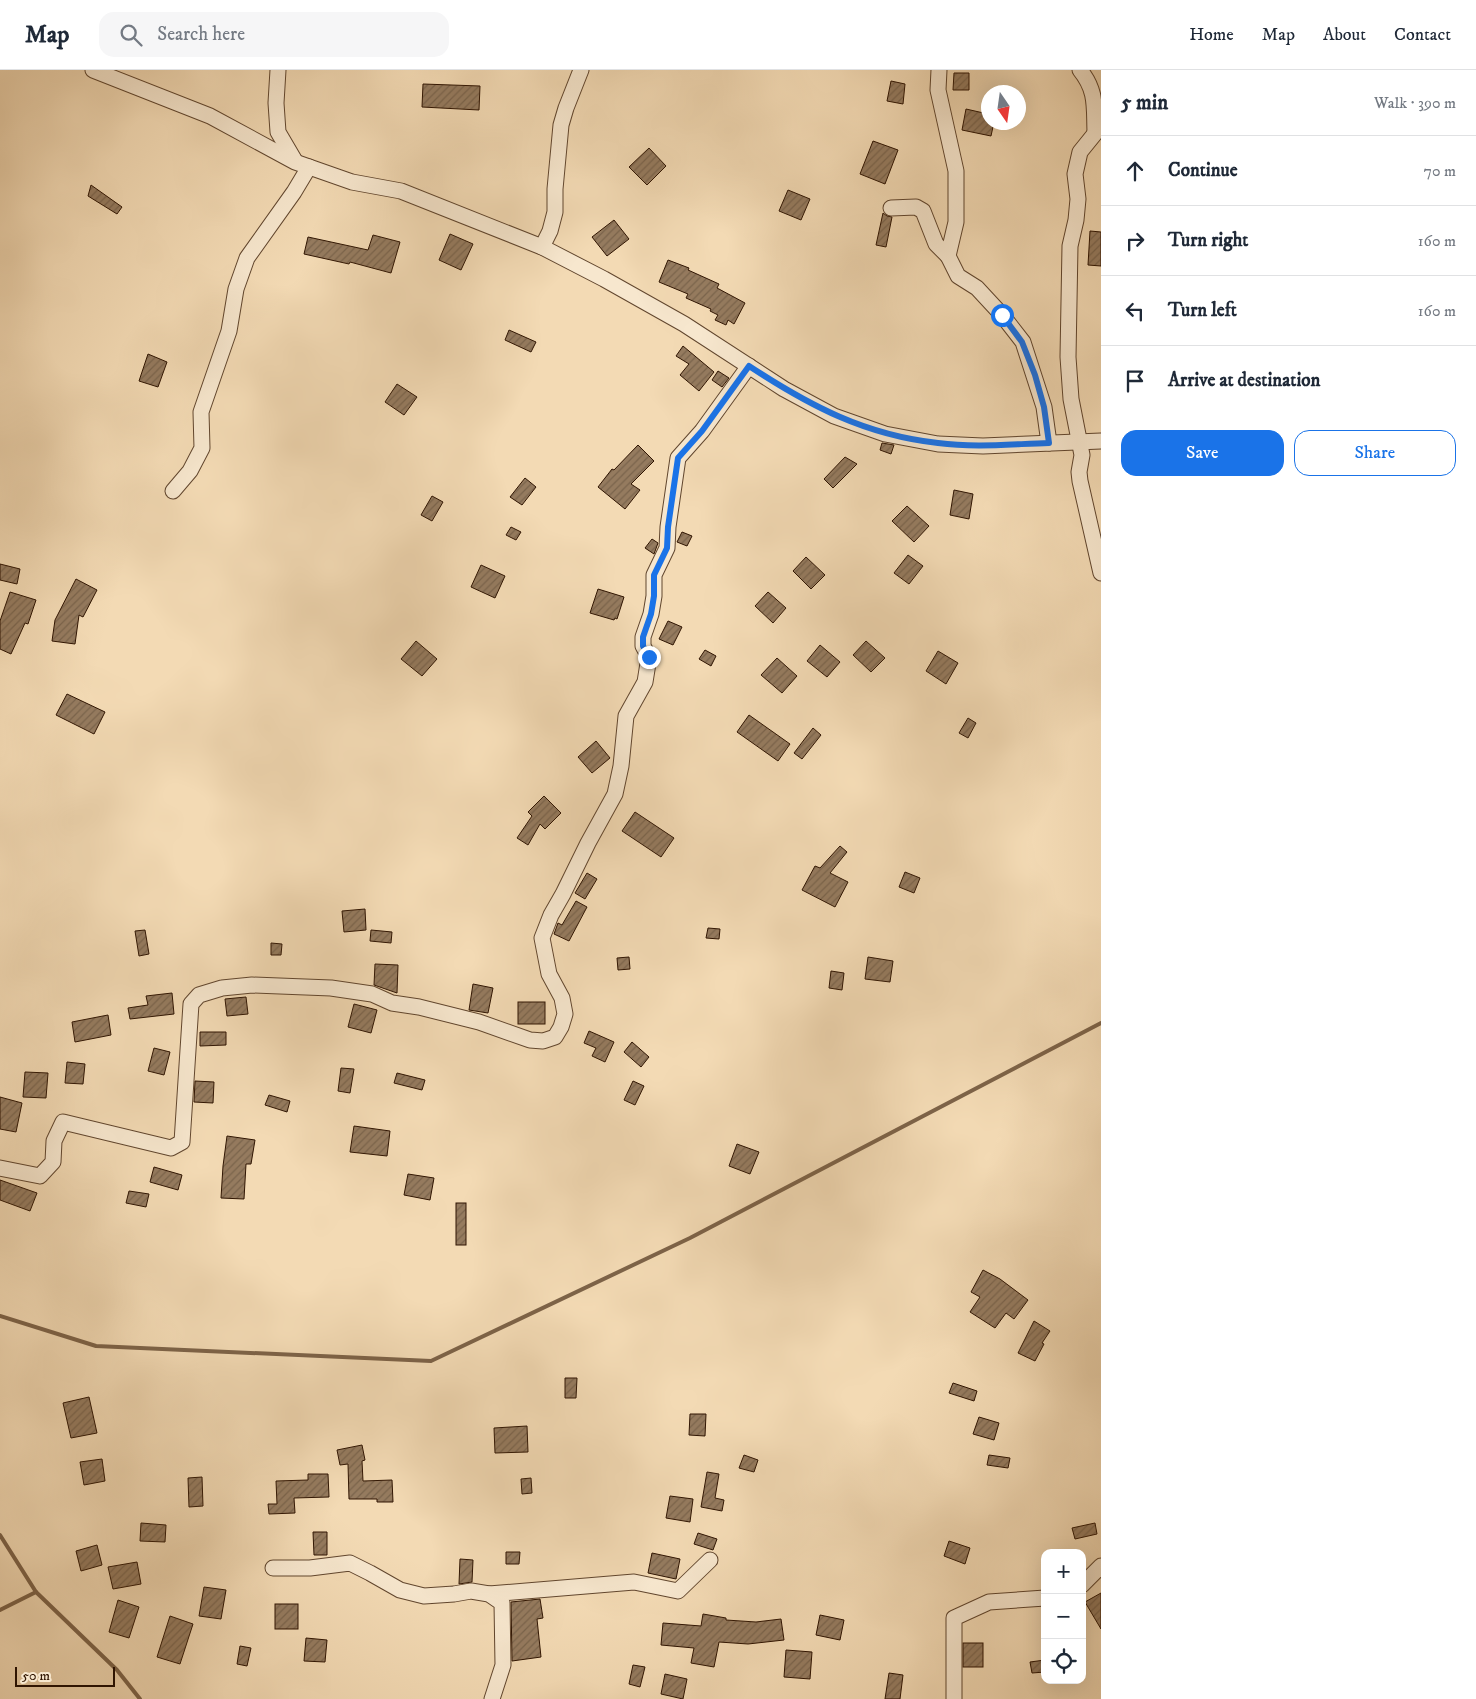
<!DOCTYPE html>
<html lang="en">
<head>
<meta charset="utf-8">
<style>
	body { margin:0; font-family:"IM FELL DW Pica",serif; background:#f6f6f7; color:#1f2937 }
	.controls { position:absolute; right:15px; bottom:15px; display:grid; overflow:hidden; border-radius:10px; box-shadow:0 5px 20px #0002 }
	.controls button { width:45px; height:45px; display:grid; place-items:center; padding:0; border:0; border-bottom:1px solid #e0e1e3; background:#fff; color:#1f2937; font:25px sans-serif }
	.compass { position:absolute; left:981px; top:15px; width:45px; height:45px; border-radius:50%; background:#fff; box-shadow:0 5px 20px #0002; rotate:167deg }
	.scale { position:absolute; left:15px; bottom:12px; width:100px; box-sizing:border-box; padding-left:5px; border:2px solid #301502; border-top:0; font-size:14px; line-height:18px; white-space:nowrap; color:#301502; -webkit-text-stroke:4px #f7e7ce; paint-order:stroke }
	.stop { position:absolute; width:15px; height:15px; margin:-11px; border:4px solid #1a73e8; border-radius:50%; background:#fff }
	.stop.end { background:#1a73e8; border-color:#fff; box-shadow:0 1px 5px #0008 }
	.list { margin:0; padding:0; list-style:none }
	h2 { display:flex; justify-content:space-between; align-items:center; height:65px; margin:0; padding:0 20px; font-size:21px }
	h2 small { font-size:16px; font-weight:400; color:#747a83 }
	.list li { display:grid; grid-template-columns:32px 1fr auto; gap:15px; align-items:center; box-sizing:border-box; height:70px; padding:0 20px; border-top:1px solid #e0e1e3 }
	.list b { display:block; font-size:19px; white-space:nowrap }
	.list em { font-size:16px; font-style:normal; color:#747a83 }
	.actions { display:flex; gap:10px; padding:15px 20px }
	.actions a { flex:1; padding:11px 0; border:1px solid #1a73e8; border-radius:15px; text-align:center; font-size:18px; color:#1a73e8 }
	.actions .main { background:#1a73e8; color:#fff }
	.icon { flex:none; width:28px; height:28px; fill:none; stroke:currentColor; stroke-width:2; stroke-linecap:round; stroke-linejoin:round }
	.map { position:relative; flex:none; width:1101px; height:1629px; overflow:hidden }
	header { display:flex; align-items:center; gap:30px; box-sizing:border-box; height:70px; padding:0 25px; background:#fff; border-bottom:1px solid #e0e1e3 }
	header strong { font-size:24px }
	nav { display:flex; gap:28px; margin-inline-start:auto; font-size:18px }
	.search { width:350px; height:45px; background:#f6f6f7; display:flex; align-items:center; gap:12px; box-sizing:border-box; padding:0 18px; border-radius:15px; color:#747a83; font-size:19px }
	main { display:flex }
	aside { flex:1; background:#fff }
	.map>svg:first-child { display:block }
	.lines { fill:none; stroke-linecap:round; stroke-linejoin:round }
	.stream { stroke:#7d6348; stroke-width:4 }
	.building { fill:url(#building-hatch); stroke:#301502 }
	.minor-casing { stroke:#61462e; stroke-width:17 }
	.minor { stroke:#f7e7ce; stroke-width:15 }
	.route { stroke:#1a73e8; stroke-width:6 }
</style>
</head>
<body>
<header>
<strong>Map</strong>
<div class="search"><svg class="icon" aria-label="search" viewBox="0 0 24 24"><circle cx="10" cy="10" r="6"/><path d="M15 15l6 6"/></svg>Search here</div>
<nav><a>Home</a><a>Map</a><a>About</a><a>Contact</a></nav>
</header>
<main>
<div class="map">
<svg width="1101" height="1629" viewBox="0 0 1101 1629">
	<defs>
		<pattern id="building-hatch" width="6" height="6" patternUnits="userSpaceOnUse" patternTransform="scale(1.25)"><rect width="6" height="6" fill="#957b5f"/><path d="M-1 1l2-2M0 6l6-6M5 7l2-2" fill="none" stroke="#7a644c"/></pattern>
	</defs>
	<rect width="100%" height="100%" fill="#f3dab4"/>
	<filter id="stains"><feTurbulence type="fractalNoise" baseFrequency=".004" numOctaves="4"/><feColorMatrix values="0 0 0 0 .2 0 0 0 0 .09 0 0 0 0 .02 0 0 0 .5 -.17"/></filter>
	<radialGradient id="worn" r=".72"><stop offset=".6" stop-color="#630" stop-opacity="0"/><stop offset="1" stop-color="#630" stop-opacity=".3"/></radialGradient>
	<g class="lines">
		<!-- stream -->
		<g class="stream">
			<polyline points="0,1246 96,1276 431,1291 690,1168 1101,953"/>
			<polyline points="0,1465 36,1522 117,1600 140,1629"/>
			<polyline points="0,1540 36,1522"/>
		</g>
	</g>
	<!-- building -->
	<g class="building">
		<polygon points="954,3 969,3 969,20 953,20"/>
		<polygon points="891,11 905,14 903,34 887,31"/>
		<polygon points="423,14 480,16 479,40 422,37"/>
		<polygon points="966,39 988,44 988,52 994,52 991,66 962,60"/>
		<polygon points="873,71 898,80 885,114 860,104"/>
		<polygon points="649,78 666,96 647,115 629,97"/>
		<polygon points="91,115 122,137 117,144 88,126"/>
		<polygon points="788,120 810,129 801,150 779,141"/>
		<polygon points="883,143 887,146 892,147 886,177 876,175"/>
		<polygon points="614,150 629,169 607,186 592,167"/>
		<polygon points="1090,161 1101,162 1101,196 1088,195"/>
		<polygon points="450,164 473,174 461,200 439,190"/>
		<polygon points="373,165 400,172 391,203 350,192 349,194 304,184 308,167 368,180"/>
		<polygon points="668,190 689,198 688,200 719,214 717,218 745,233 734,254 728,250 726,255 715,250 718,245 710,241 711,239 686,228 688,224 659,212"/>
		<polygon points="509,260 536,272 531,282 505,270"/>
		<polygon points="683,276 714,302 699,321 680,305 689,294 676,286"/>
		<polygon points="148,284 167,292 158,317 139,311"/>
		<polygon points="718,301 729,308 722,317 712,310"/>
		<polygon points="397,314 417,327 404,345 385,332"/>
		<polygon points="882,373 894,375 891,384 880,380"/>
		<polygon points="638,375 654,391 631,414 640,420 625,439 598,417 612,399 614,400"/>
		<polygon points="845,387 857,394 833,418 824,409"/>
		<polygon points="525,408 536,417 522,435 510,427"/>
		<polygon points="954,420 973,424 969,449 950,445"/>
		<polygon points="432,426 443,432 432,451 421,445"/>
		<polygon points="907,436 929,456 914,472 892,451"/>
		<polygon points="511,457 521,462 516,470 506,465"/>
		<polygon points="682,462 692,466 687,476 677,472"/>
		<polygon points="652,469 658,473 654,484 645,478"/>
		<polygon points="908,485 923,496 909,514 894,503"/>
		<polygon points="806,487 825,505 811,519 793,501"/>
		<polygon points="0,494 20,499 17,514 0,510"/>
		<polygon points="481,495 505,506 495,528 471,517"/>
		<polygon points="76,509 97,520 83,547 79,545 75,574 52,571 55,550"/>
		<polygon points="598,519 624,527 617,549 615,548 614,550 590,543"/>
		<polygon points="10,522 36,530 28,554 25,553 11,584 0,579 0,551"/>
		<polygon points="768,522 786,538 773,553 755,536"/>
		<polygon points="668,551 682,557 673,575 659,569"/>
		<polygon points="416,571 437,589 422,606 401,589"/>
		<polygon points="866,571 885,588 871,602 853,585"/>
		<polygon points="820,575 840,592 827,607 807,591"/>
		<polygon points="705,580 716,586 711,596 699,589"/>
		<polygon points="938,581 958,593 946,614 926,601"/>
		<polygon points="777,588 797,606 782,623 761,605"/>
		<polygon points="67,624 105,642 94,664 56,645"/>
		<polygon points="749,645 790,674 778,691 737,662"/>
		<polygon points="968,648 976,653 968,668 959,663"/>
		<polygon points="813,658 821,665 802,689 794,683"/>
		<polygon points="596,671 610,688 592,703 578,687"/>
		<polygon points="544,726 561,743 545,759 540,754 528,775 517,768 532,746 528,742"/>
		<polygon points="635,742 674,768 661,787 622,761"/>
		<polygon points="840,776 847,782 830,803 848,812 835,837 802,820 815,796 820,798"/>
		<polygon points="905,802 920,808 914,823 899,817"/>
		<polygon points="587,803 597,809 585,829 575,823"/>
		<polygon points="576,831 587,837 569,871 554,864 558,853 562,855"/>
		<polygon points="365,839 366,860 344,862 342,841"/>
		<polygon points="708,858 720,859 719,869 706,868"/>
		<polygon points="145,860 149,884 139,886 135,861"/>
		<polygon points="371,860 392,862 391,873 370,871"/>
		<polygon points="271,873 282,874 281,885 271,885"/>
		<polygon points="629,887 630,899 618,900 617,888"/>
		<polygon points="868,887 893,891 890,912 865,909"/>
		<polygon points="375,894 398,895 397,923 374,915"/>
		<polygon points="831,901 844,903 842,920 829,918"/>
		<polygon points="473,914 493,918 488,943 469,940"/>
		<polygon points="172,923 174,944 130,949 128,938 148,935 146,926"/>
		<polygon points="246,927 248,944 227,946 225,929"/>
		<rect x="518" y="932" width="27" height="22"/>
		<polygon points="354,934 377,940 371,963 348,957"/>
		<polygon points="108,945 111,965 75,972 72,952"/>
		<polygon points="589,961 614,972 605,992 592,986 596,978 584,973"/>
		<polygon points="200,962 226,962 226,975 200,976"/>
		<polygon points="632,972 649,987 641,997 624,982"/>
		<polygon points="154,978 170,982 164,1005 148,1001"/>
		<polygon points="67,992 85,994 83,1014 65,1013"/>
		<polygon points="341,998 354,999 350,1023 338,1021"/>
		<polygon points="25,1002 48,1003 46,1028 23,1027"/>
		<polygon points="397,1003 425,1010 422,1020 394,1013"/>
		<polygon points="195,1011 214,1012 213,1033 194,1032"/>
		<polygon points="633,1011 644,1016 635,1035 624,1030"/>
		<polygon points="269,1025 290,1031 287,1042 265,1035"/>
		<polygon points="0,1027 22,1033 16,1062 0,1059"/>
		<polygon points="354,1056 390,1061 387,1086 350,1082"/>
		<polygon points="227,1066 255,1070 251,1094 246,1094 244,1129 221,1128 223,1096"/>
		<polygon points="737,1074 759,1082 750,1104 729,1096"/>
		<polygon points="154,1097 182,1105 178,1120 150,1112"/>
		<polygon points="408,1104 434,1108 430,1130 404,1125"/>
		<polygon points="0,1110 37,1123 30,1141 0,1130"/>
		<polygon points="129,1121 149,1124 146,1137 126,1133"/>
		<rect x="456" y="1133" width="10" height="42"/>
		<polygon points="983,1200 1000,1209 1028,1230 1014,1249 1006,1243 995,1258 970,1242 980,1227 971,1222"/>
		<polygon points="1034,1251 1050,1261 1042,1273 1044,1274 1035,1291 1018,1283"/>
		<polygon points="565,1308 577,1308 576,1328 565,1328"/>
		<polygon points="953,1313 977,1321 974,1331 949,1323"/>
		<polygon points="89,1327 97,1363 71,1368 63,1333"/>
		<polygon points="690,1344 706,1344 705,1366 689,1365"/>
		<polygon points="979,1347 999,1353 994,1370 973,1364"/>
		<polygon points="527,1356 528,1382 495,1383 494,1358"/>
		<polygon points="362,1375 365,1390 362,1391 363,1411 392,1410 393,1432 377,1432 377,1429 349,1429 348,1394 340,1395 337,1380"/>
		<polygon points="744,1385 758,1390 754,1402 739,1398"/>
		<polygon points="989,1385 1010,1388 1008,1398 987,1395"/>
		<polygon points="102,1389 105,1411 84,1415 80,1392"/>
		<polygon points="707,1402 719,1404 715,1428 724,1430 722,1441 701,1437"/>
		<polygon points="308,1404 328,1404 329,1427 294,1428 295,1443 269,1444 268,1434 277,1434 276,1411 308,1410"/>
		<polygon points="202,1407 203,1436 189,1437 188,1408"/>
		<polygon points="531,1408 532,1423 522,1424 521,1409"/>
		<polygon points="670,1426 693,1429 690,1452 666,1448"/>
		<polygon points="141,1453 166,1455 165,1472 140,1471"/>
		<polygon points="1095,1453 1097,1464 1075,1469 1072,1458"/>
		<polygon points="313,1462 327,1462 327,1485 314,1485"/>
		<polygon points="698,1463 717,1469 713,1480 694,1474"/>
		<polygon points="949,1471 970,1478 965,1494 944,1486"/>
		<polygon points="97,1475 102,1495 81,1501 76,1481"/>
		<polygon points="506,1482 520,1482 519,1494 506,1494"/>
		<polygon points="652,1483 680,1489 676,1509 648,1503"/>
		<polygon points="460,1489 473,1490 472,1512 459,1514"/>
		<polygon points="137,1492 141,1514 113,1519 108,1497"/>
		<polygon points="204,1517 226,1520 221,1549 199,1546"/>
		<polygon points="1101,1523 1101,1559 1085,1532"/>
		<polygon points="540,1529 543,1548 537,1549 541,1587 512,1591 511,1532"/>
		<polygon points="118,1530 139,1537 129,1568 109,1562"/>
		<rect x="275" y="1534" width="23" height="25"/>
		<polygon points="703,1544 726,1548 726,1550 756,1552 781,1549 784,1570 748,1574 719,1572 714,1597 691,1593 694,1578 661,1575 663,1553 701,1556"/>
		<polygon points="820,1545 844,1550 840,1570 816,1565"/>
		<polygon points="170,1546 193,1554 180,1594 157,1587"/>
		<polygon points="306,1568 327,1570 325,1592 304,1591"/>
		<rect x="963" y="1573" width="20" height="24"/>
		<polygon points="240,1576 251,1578 247,1596 237,1594"/>
		<polygon points="786,1580 812,1582 810,1609 784,1607"/>
		<polygon points="1045,1590 1045,1602 1032,1603 1030,1592"/>
		<polygon points="633,1595 645,1597 640,1617 629,1614"/>
		<polygon points="889,1603 903,1605 900,1629 885,1629"/>
		<polygon points="665,1604 687,1609 683,1629 661,1624"/>
	</g>
	<g class="lines">
		<!-- minor casing -->
		<g class="minor-casing">
			<g id="minor">
				<polyline points="93,0 210,46 295,92 352,112 401,121 542,177 604,209 684,254 784,319 834,346 885,364 938,374 983,376 1101,371"/>
				<polyline points="278,0 276,33 278,62 295,91"/>
				<polyline points="939,0 938,20 956,101 956,152 948,186 958,206 977,218 1002,245 1023,272 1044,337 1049,373"/>
				<path d="M 1080,0 C 1097,21 1094,37 1095,62"/>
				<polyline points="1101,56 1080,82 1075,104 1078,129 1076,150 1070,176 1068,287 1071,329 1082,385 1079,402 1080,411 1101,503"/>
				<polyline points="891,138 916,137 923,141 936,174 948,186"/>
				<polyline points="542,177 550,161 555,142 555,119 561,55 566,38 581,0"/>
				<polyline points="173,421 190,401 202,378 201,342 229,261 236,219 247,188 294,122 309,97"/>
				<polyline points="0,1098 40,1106 53,1092 54,1071 63,1052 171,1078 182,1072 191,934 199,925 222,918 252,915 331,918 372,924 392,933 419,937 479,952 530,970 543,971 555,967 561,957 565,944 562,928 549,904 542,868 551,845 563,824 588,773 615,724 621,696 626,646 645,612 649,587 643,576 643,567 651,544 654,526 654,505 667,478 668,457 678,388 702,361 749,296"/>
				<polyline points="273,1498 310,1498 350,1493 370,1503 400,1520 424,1526 454,1524 471,1521 489,1524 502,1533 503,1595 492,1629"/>
				<polyline points="1082,1515 1101,1496"/>
				<polyline points="489,1524 634,1512 678,1521 710,1490"/>
				<polyline points="954,1629 954,1548 989,1532 1045,1528"/>
			</g>
		</g>
		<!-- minor -->
		<use href="#minor" class="minor"/>
	</g>
	<g class="lines">
		<!-- route -->
		<path class="route" d="M 649,587 L 643,576 L 643,567 L 651,544 L 654,526 L 654,505 L 667,478 L 668,457 L 678,388 L 702,361 L 749,296 C 810,336 865,365 938,373 C 975,378 1012,374 1049,373 L 1044,337 L 1035,305 L 1022,272 L 1002,245"/>
	</g>
	<rect width="100%" height="100%" filter="url(#stains)"/>
	<rect width="100%" height="100%" fill="url(#worn)"/>
</svg>
<div class="controls">
<button>+</button>
<button>−</button>
<button><svg class="icon" aria-label="locate" viewBox="0 0 24 24"><circle cx="12" cy="12" r="6"/><path d="M12 2v4M12 18v4M2 12h4M18 12h4"/></svg></button>
</div>
<svg class="compass" viewBox="-18 -18 36 36"><path d="M0-13l5 13h-10z" fill="#e53935"/><path d="M0 13l5-13h-10z" fill="#747a83"/></svg>
<div class="scale">50 m</div>
<div class="stop" style="left:1002px;top:245px"></div>
<div class="stop end" style="left:649px;top:587px"></div>
</div>
<aside>
<h2>5 min<small>Walk · 390 m</small></h2>
<ul class="list">
<li><svg class="icon" aria-label="ahead" viewBox="0 0 24 24"><path d="M12 20V5M6 11l6-6 6 6"/></svg><div><b>Continue</b></div><em>70 m</em></li>
<li><svg class="icon" aria-label="right" viewBox="0 0 24 24"><path d="M7 20v-9h11M14 6l5 5-5 5"/></svg><div><b>Turn right</b></div><em>160 m</em></li>
<li><svg class="icon" aria-label="left" viewBox="0 0 24 24"><path d="M17 20v-9H6M10 6l-5 5 5 5"/></svg><div><b>Turn left</b></div><em>160 m</em></li>
<li><svg class="icon" aria-label="arrive" viewBox="0 0 24 24"><path d="M6 21V4h12l-3 4 3 4H6"/></svg><div><b>Arrive at destination</b></div></li>
</ul>
<div class="actions"><a class="main">Save</a><a>Share</a></div>
</aside>
</main>
</body>
</html>
